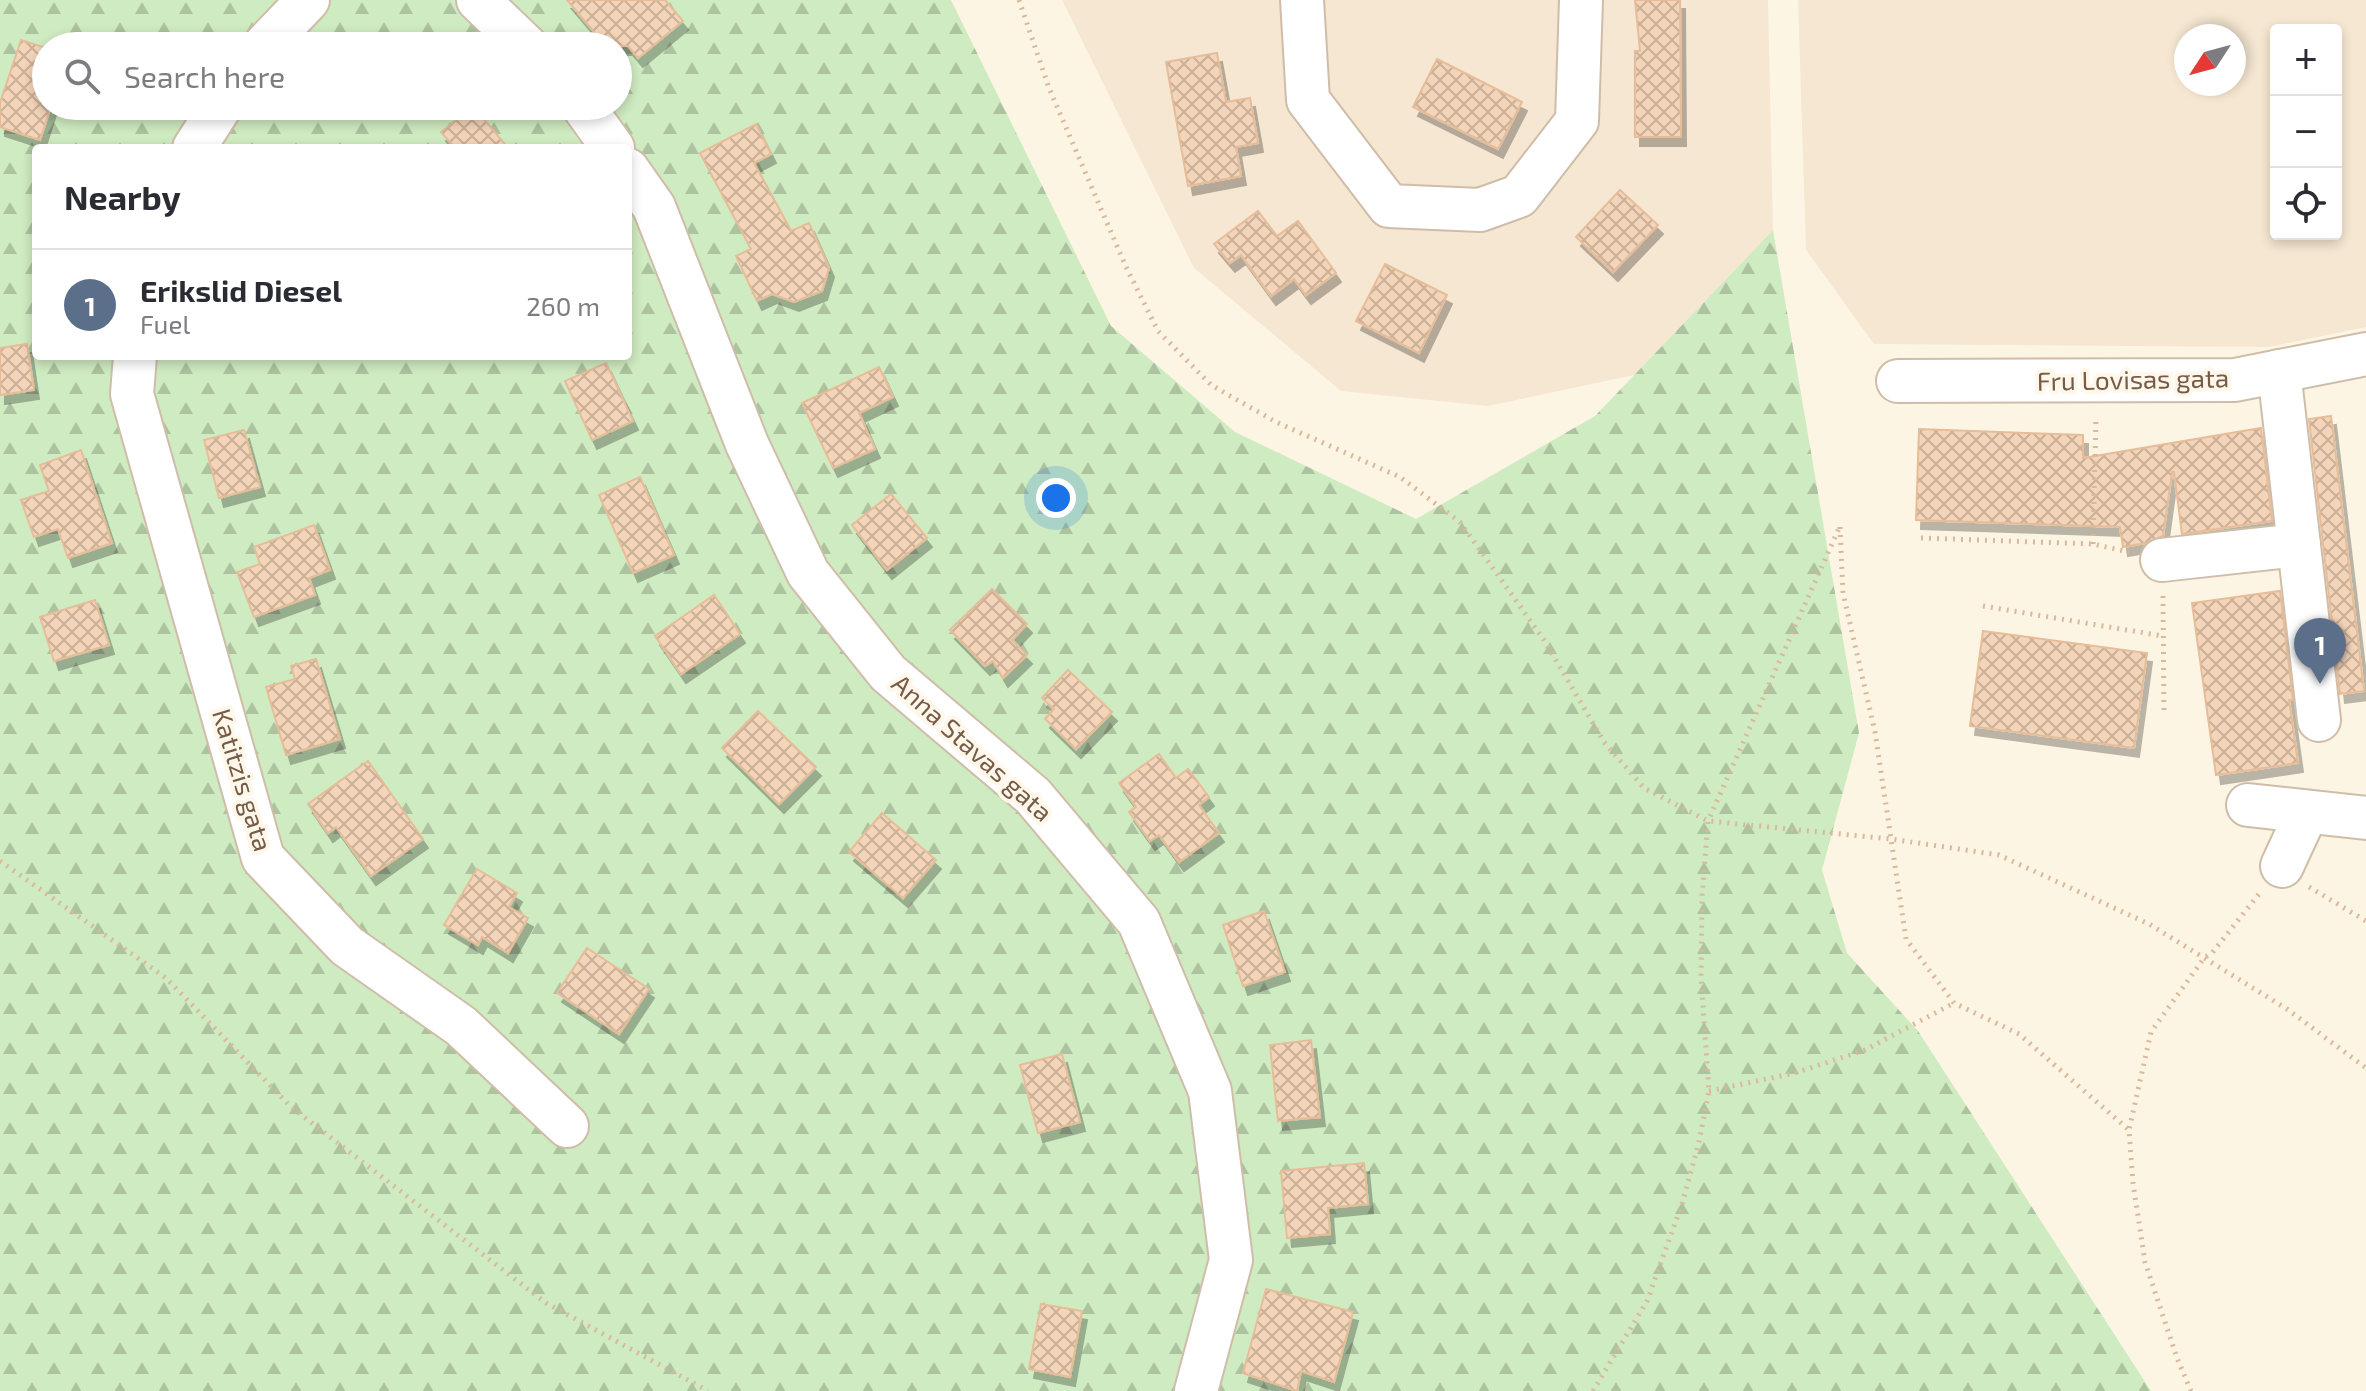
<!DOCTYPE html>
<html lang="en">
<head>
<meta charset="utf-8">
<style>
	body { margin:0; font-family:"Exo 2",sans-serif; background:#f7f7f7; color:#2b2b33 }
	.controls { position:absolute; right:24px; top:24px; display:grid; overflow:hidden; border-radius:8px; box-shadow:0 4px 12px #0003 }
	.controls button { width:72px; height:72px; display:grid; place-items:center; padding:0; border:0; border-bottom:2px solid #e1e1e2; background:#fff; color:#2b2b33; font:40px sans-serif }
	.compass { position:absolute; left:2174px; top:24px; width:72px; height:72px; border-radius:50%; background:#fff; box-shadow:0 4px 12px #0003; rotate:234deg }
	.you { position:absolute; left:1056px; top:498px; width:28px; height:28px; margin:-20px; border:6px solid #fff; border-radius:50%; background:#1a73e8; box-shadow:0 0 0 12px #1a73e833 }
	.badge { display:grid; place-items:center; width:52px; height:52px; border-radius:50%; background:#824c3a; color:#fff; font-size:26px; font-weight:700 }
	.pin { position:absolute; translate:-50% -66px; filter:drop-shadow(0 2px 4px #0008) }
	.pin::after { content:''; position:absolute; top:42px; width:28px; height:24px; background:inherit; clip-path:polygon(0 0,100% 0,50% 100%) }
	.list { margin:0; padding:0; list-style:none }
	h2 { display:flex; justify-content:space-between; align-items:center; height:104px; margin:0; padding:0 32px; font-size:34px }
	h2 small { font-size:26px; font-weight:400; color:#7c7c81 }
	.list li { display:grid; grid-template-columns:52px 1fr auto; gap:24px; align-items:center; box-sizing:border-box; height:112px; padding:0 32px; border-top:2px solid #e1e1e2 }
	.list b { display:block; font-size:30px; white-space:nowrap }
	.list p { margin:0; font-size:26px; white-space:nowrap; color:#7c7c81 }
	.list em { font-size:26px; font-style:normal; color:#7c7c81 }
	.icon { flex:none; width:44px; height:44px; fill:none; stroke:currentColor; stroke-width:2; stroke-linecap:round; stroke-linejoin:round }
	.map { position:relative; flex:none; width:2366px; height:1391px; overflow:hidden }
	.search { position:absolute; background:#fff; box-shadow:0 4px 12px #0003; left:32px; top:32px; width:600px; height:88px; display:flex; align-items:center; gap:20px; box-sizing:border-box; padding:0 28px; border-radius:44px; color:#7c7c81; font-size:30px }
	.panel { position:absolute; background:#fff; box-shadow:0 4px 12px #0003; left:32px; top:144px; width:600px; height:216px; border-radius:8px }
	.map>svg:first-child { display:block }
	.residential { fill:#f5e7d1; fill-rule:evenodd }
	.forest { fill:url(#forest-firs); fill-rule:evenodd }
	.building { fill:url(#building-cross-hatch); stroke:#e7bd99; stroke-width:2; filter:url(#shadow) }
	.lines { fill:none; stroke-linecap:round; stroke-linejoin:round }
	.minor-casing { stroke:#cfbda9; stroke-width:46 }
	.path { stroke:#d9b89c; stroke-width:5; stroke-dasharray:2 6; stroke-linecap:butt }
	.minor { stroke:#fff; stroke-width:42 }
	.labels { text-anchor:middle; stroke-width:8; stroke-linejoin:round; paint-order:stroke }
	.street-label { font-size:26px; fill:#765c48; stroke:#fff8ea }
</style>
</head>
<body>
<div class="map">
<svg width="2366" height="1391" viewBox="0 0 2366 1391">
	<defs>
		<pattern id="forest-firs" width="22" height="20" patternUnits="userSpaceOnUse" patternTransform="scale(2)"><rect width="22" height="20" fill="#cfebc1"/><path d="M5 1l3.5 6h-7zM16 11l3.5 6h-7z" fill="#adc29f"/></pattern>
		<pattern id="building-cross-hatch" width="8" height="8" patternUnits="userSpaceOnUse" patternTransform="scale(2)"><rect width="8" height="8" fill="#f4d5b9"/><path d="M0 0l8 8M0 8l8-8" fill="none" stroke="#cab098"/></pattern>
		<filter id="shadow"><feDropShadow dx="5" dy="9" stdDeviation="0" flood-color="#0004"/></filter>
	</defs>
	<rect width="100%" height="100%" fill="#fdf5e3"/>
	<!-- residential -->
	<g class="residential">
		<polygon points="1062,0 1768,0 1773,230 1634,375 1488,406 1341,391 1194,268"/>
		<path d="M 1798,0 L 2366,0 L 2366,327 L 2269,347 L 1874,344 L 1806,250 ZM 2276,30 L 2336,30 L 2336,234 L 2276,234 ZM 2186,36 L 2234,36 L 2234,84 L 2186,84 Z"/>
	</g>
	<!-- forest -->
	<path class="forest" d="M 0,0 L 951,0 L 1111,326 L 1235,432 L 1416,519 L 1595,416 L 1773,230 L 1859,733 L 1822,870 L 1847,953 L 1918,1031 L 2151,1391 L 0,1391 ZM 46,46 L 618,46 L 618,106 L 46,106 ZM 36,148 L 628,148 L 628,356 L 36,356 Z"/>
	<!-- building -->
	<g class="building">
		<polygon points="567,0 665,0 683,21 638,58 628,46 606,46"/>
		<polygon points="1635,0 1680,0 1681,137 1635,137 1635,51 1640,51"/>
		<polygon points="21,40 46,48 46,106 51,106 40,140 0,127 0,103"/>
		<polygon points="1217,53 1226,102 1250,98 1258,143 1236,147 1241,176 1188,186 1166,62"/>
		<polygon points="1437,59 1522,102 1498,149 1413,107"/>
		<polygon points="473,106 508,148 455,148 441,132"/>
		<polygon points="756,124 771,154 754,163 791,231 809,223 829,268 822,291 794,302 772,294 757,301 736,256 751,249 700,153"/>
		<polygon points="1620,190 1658,225 1613,272 1576,237"/>
		<polygon points="1258,211 1277,236 1298,221 1336,273 1306,295 1294,279 1271,296 1241,255 1230,263 1214,244"/>
		<polygon points="1385,264 1447,295 1419,353 1356,321"/>
		<polygon points="27,344 34,390 0,395 0,348"/>
		<polygon points="606,363 633,421 592,440 565,381"/>
		<polygon points="879,367 893,397 859,413 875,449 833,468 802,403"/>
		<polygon points="2331,416 2364,691 2340,694 2309,419"/>
		<polygon points="2261,428 2272,521 2182,534 2174,472 2172,472 2163,536 2146,543 2123,547 2120,527 1916,520 1919,429 2083,435 2083,458"/>
		<polygon points="244,430 260,487 219,498 204,440"/>
		<polygon points="81,450 112,543 68,558 58,529 34,537 21,500 49,491 40,465"/>
		<polygon points="640,477 674,555 633,573 599,495"/>
		<polygon points="891,494 927,538 887,570 852,525"/>
		<polygon points="314,525 330,570 309,578 315,595 254,617 237,572 260,564 254,547"/>
		<polygon points="992,589 1027,624 1012,640 1027,655 1003,678 993,661 985,666 950,630"/>
		<polygon points="2280,591 2293,700 2289,700 2298,763 2216,775 2192,603"/>
		<polygon points="714,595 740,634 681,674 655,636"/>
		<polygon points="95,600 109,645 54,661 40,617"/>
		<polygon points="1983,631 2147,653 2134,748 1970,726"/>
		<polygon points="316,659 340,739 286,755 266,687 295,679 291,666"/>
		<polygon points="1068,670 1112,712 1076,749 1045,719 1054,709 1042,698"/>
		<polygon points="758,711 816,767 779,804 722,748"/>
		<polygon points="1159,754 1176,778 1188,769 1209,797 1199,805 1219,833 1179,862 1159,835 1150,841 1129,812 1136,807 1119,783"/>
		<polygon points="368,761 423,839 371,876 336,827 328,833 308,804"/>
		<polygon points="882,813 936,860 903,898 849,852"/>
		<polygon points="477,869 517,893 509,907 528,918 508,953 482,937 478,945 444,925"/>
		<polygon points="1264,911 1285,972 1243,986 1223,925"/>
		<polygon points="587,948 649,989 619,1034 557,993"/>
		<polygon points="1311,1040 1320,1117 1278,1121 1270,1045"/>
		<polygon points="1062,1054 1080,1122 1038,1133 1020,1065"/>
		<polygon points="1364,1163 1368,1204 1328,1208 1330,1234 1287,1238 1281,1171"/>
		<polygon points="1266,1289 1353,1312 1334,1382 1301,1371 1297,1391 1243,1373"/>
		<polygon points="1041,1304 1082,1311 1070,1377 1029,1369"/>
	</g>
	<g class="lines">
		<!-- minor casing -->
		<g class="minor-casing">
			<g id="minor">
				<polyline points="478,0 526,46"/>
				<polyline points="1302,0 1308,100 1389,206 1480,210 1519,196 1577,121 1581,0"/>
				<polyline points="264,46 308,0"/>
				<polyline points="583,106 613,148"/>
				<polyline points="194,148 221,106"/>
				<polyline points="628,170 654,207 747,444 808,573 888,673 1033,796 1139,922 1210,1091 1231,1260 1196,1391"/>
				<polyline points="135,356 132,394 263,858 347,946 461,1026 567,1126"/>
				<polyline points="2279,371 2319,720"/>
				<polyline points="1898,381 2235,380 2366,354"/>
				<polyline points="2162,560 2299,545"/>
				<polyline points="2248,805 2366,818"/>
				<polyline points="2282,866 2307,812"/>
			</g>
		</g>
		<!-- path -->
		<g class="path">
			<polyline points="1019,0 1049,88 1126,267 1158,331 1211,385 1276,422 1400,477 1460,522 1544,640 1604,742 1644,788 1708,821 1891,839 1999,855 2149,924 2287,1009 2366,1068"/>
			<polyline points="1840,527 1843,593 1875,732 1906,939 1954,1003 2019,1034 2129,1130"/>
			<polyline points="1921,538 2093,544 2129,552"/>
			<polyline points="2093,544 2096,417"/>
			<polyline points="2163,596 2164,715"/>
			<polyline points="1983,606 2163,636"/>
			<polyline points="0,861 166,978 291,1107 546,1303 708,1391"/>
			<polyline points="2309,887 2366,921"/>
			<polyline points="1709,1091 1795,1073 1865,1050 1954,1003"/>
			<polyline points="1593,1391 1647,1301 1682,1204 1699,1142 1709,1091 1701,978 1702,897 1708,821 1840,526"/>
			<polyline points="2191,1391 2177,1358 2145,1262 2133,1183 2129,1130 2151,1032 2204,958 2212,953 2259,894"/>
		</g>
		<!-- minor -->
		<use href="#minor" class="minor"/>
	</g>
	<g class="labels">
		<!-- street labels -->
		<g class="street-label">
			<text transform="translate(2133 380) rotate(-1)" y="9">Fru Lovisas gata</text>
			<text transform="translate(972 748) rotate(42)" y="9">Anna Stavas gata</text>
			<text transform="translate(242 780) rotate(73)" y="9">Katitzis gata</text>
		</g>
	</g>
</svg>
<div class="controls">
<button>+</button>
<button>−</button>
<button><svg class="icon" aria-label="locate" viewBox="0 0 24 24"><circle cx="12" cy="12" r="6"/><path d="M12 2v4M12 18v4M2 12h4M18 12h4"/></svg></button>
</div>
<svg class="compass" viewBox="-18 -18 36 36"><path d="M0-13l5 13h-10z" fill="#e53935"/><path d="M0 13l5-13h-10z" fill="#7c7c81"/></svg>
<div class="you"></div>
<div class="pin badge" style="left:2320px;top:684px;background:#5c6f8a">1</div>
<div class="search"><svg class="icon" aria-label="search" viewBox="0 0 24 24"><circle cx="10" cy="10" r="6"/><path d="M15 15l6 6"/></svg>Search here</div>
<section class="panel">
<h2>Nearby<small></small></h2>
<ul class="list">
<li><span class="badge" style="background:#5c6f8a">1</span><div><b>Erikslid Diesel</b><p>Fuel</p></div><em>260 m</em></li>
</ul>
</section>
</div>
</body>
</html>
